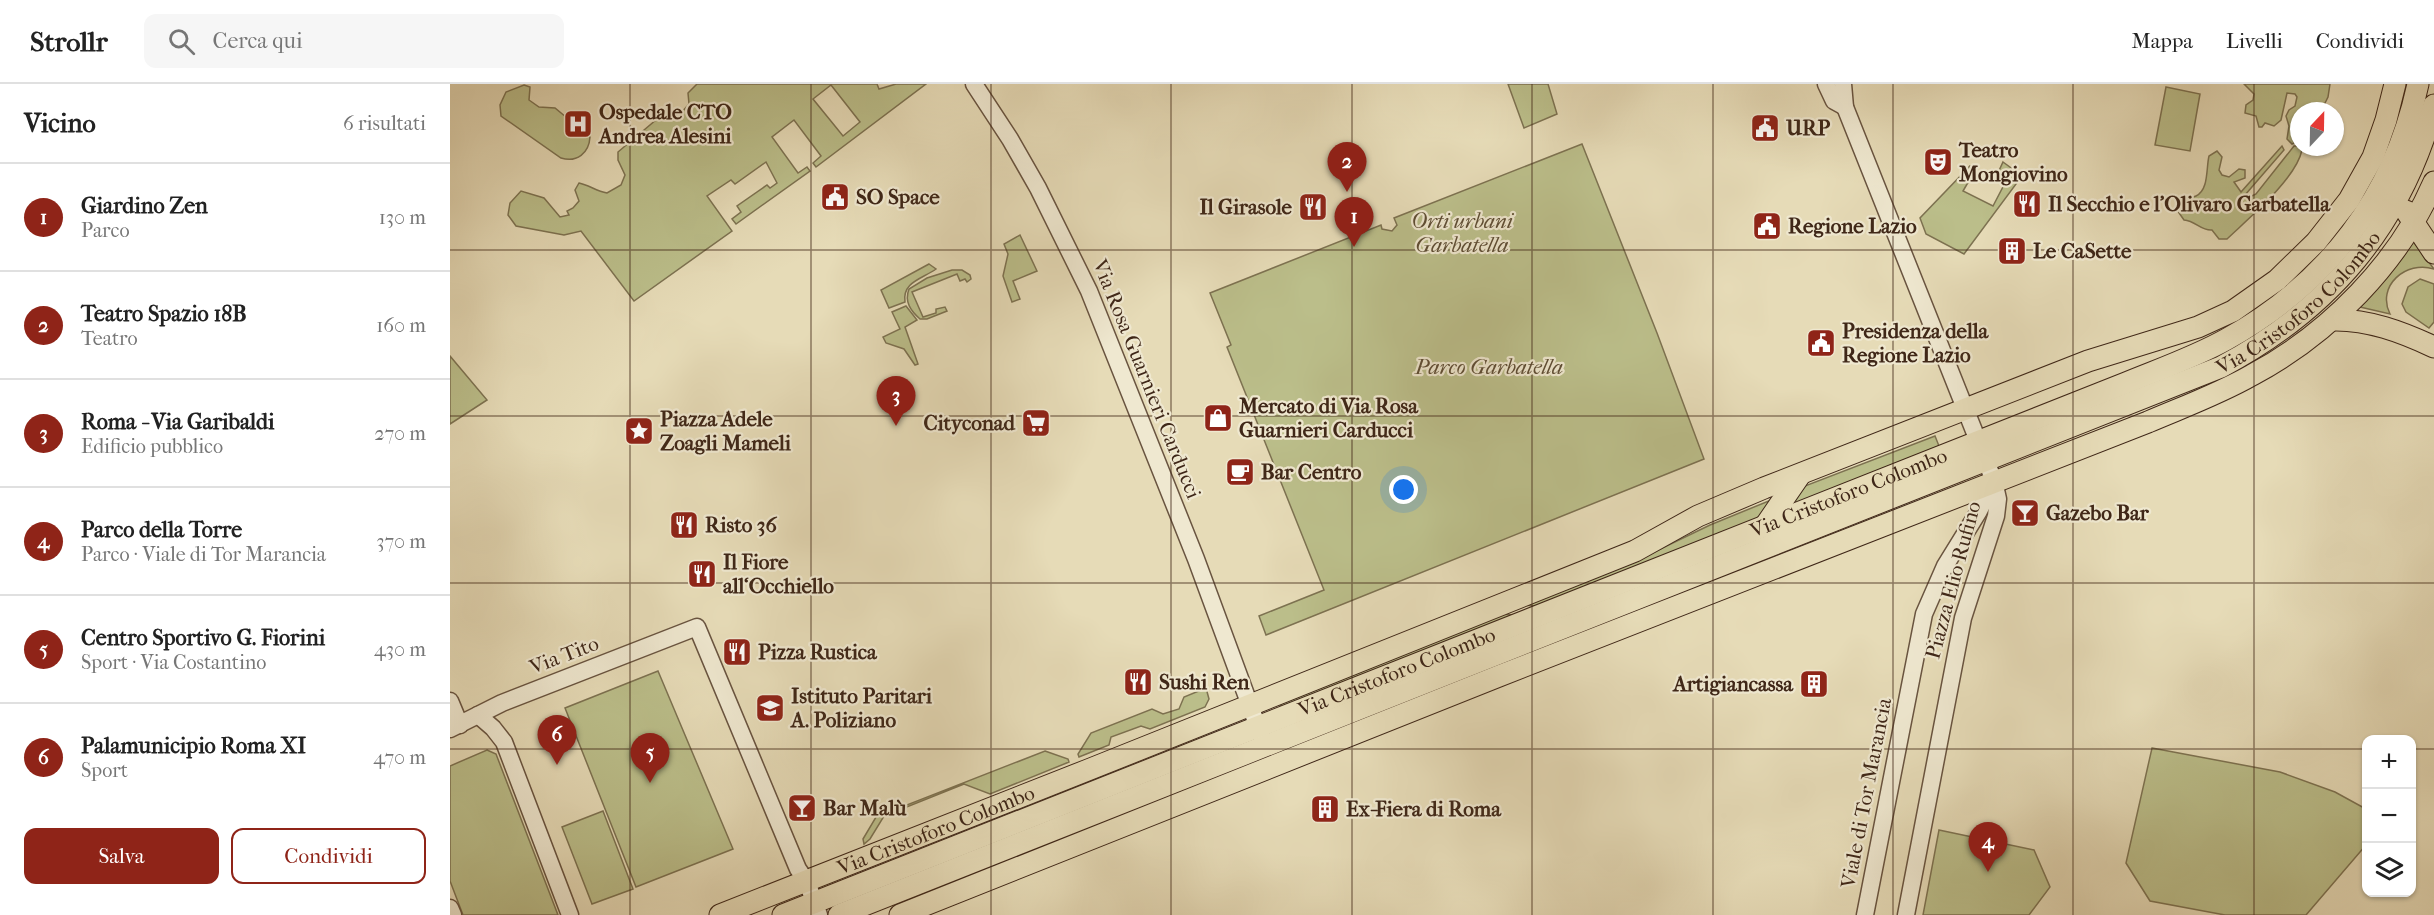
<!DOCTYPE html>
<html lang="it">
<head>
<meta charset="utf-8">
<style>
	body { margin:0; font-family:"IM FELL French Canon",serif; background:#f6f6f6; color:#222 }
	.controls { position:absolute; right:18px; bottom:18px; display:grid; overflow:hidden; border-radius:12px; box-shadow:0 2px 4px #0004 }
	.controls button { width:54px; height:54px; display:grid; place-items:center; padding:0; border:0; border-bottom:2px solid #e0e0e0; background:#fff; color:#222; font:30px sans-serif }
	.compass { position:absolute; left:1840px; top:18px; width:54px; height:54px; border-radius:50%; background:#fff; box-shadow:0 2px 4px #0004; rotate:22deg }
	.you { position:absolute; left:954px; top:406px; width:21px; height:21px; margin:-15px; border:4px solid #fff; border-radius:50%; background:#1a73e8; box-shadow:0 0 0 9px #1a73e833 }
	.badge { display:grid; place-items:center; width:39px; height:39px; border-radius:50%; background:#8f2418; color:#fff; font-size:20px; font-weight:700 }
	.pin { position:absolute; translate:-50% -50px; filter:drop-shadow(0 2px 3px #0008) }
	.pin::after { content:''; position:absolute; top:32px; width:21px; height:18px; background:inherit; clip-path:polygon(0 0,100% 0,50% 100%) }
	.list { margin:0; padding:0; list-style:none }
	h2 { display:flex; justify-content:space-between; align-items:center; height:78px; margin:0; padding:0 24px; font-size:26px }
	h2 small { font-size:20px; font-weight:400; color:#767676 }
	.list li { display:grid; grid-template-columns:39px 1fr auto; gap:18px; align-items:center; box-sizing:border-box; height:108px; padding:0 24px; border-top:2px solid #e0e0e0 }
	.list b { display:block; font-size:22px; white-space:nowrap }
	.list p { margin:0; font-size:20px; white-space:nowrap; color:#767676 }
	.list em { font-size:20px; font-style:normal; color:#767676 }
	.actions { display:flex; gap:12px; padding:18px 24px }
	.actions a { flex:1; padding:14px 0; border:2px solid #8f2418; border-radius:12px; text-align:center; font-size:21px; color:#8f2418 }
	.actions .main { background:#8f2418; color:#fff }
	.icon { flex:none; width:33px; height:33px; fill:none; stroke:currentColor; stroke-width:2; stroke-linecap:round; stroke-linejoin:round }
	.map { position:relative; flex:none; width:1984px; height:831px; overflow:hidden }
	header { display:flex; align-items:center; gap:36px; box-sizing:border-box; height:84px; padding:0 30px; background:#fff; border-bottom:2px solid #e0e0e0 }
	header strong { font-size:28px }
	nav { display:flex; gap:33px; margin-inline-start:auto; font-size:21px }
	.search { width:420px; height:54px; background:#f6f6f6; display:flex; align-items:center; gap:15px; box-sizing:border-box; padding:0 21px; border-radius:12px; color:#767676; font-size:22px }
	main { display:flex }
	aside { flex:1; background:#fff }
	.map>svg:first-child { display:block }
	.green { fill:#bbbe8a; stroke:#7d7251; stroke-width:1.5; fill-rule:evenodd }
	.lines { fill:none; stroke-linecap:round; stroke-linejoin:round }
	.minor-casing { stroke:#695440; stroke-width:19 }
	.major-casing { stroke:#3f2718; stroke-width:23 }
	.minor { stroke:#efe8d0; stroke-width:16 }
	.major { stroke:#e6dbb7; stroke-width:21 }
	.grid { fill:none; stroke:#3f2718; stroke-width:1.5; stroke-opacity:0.55 }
	.labels { text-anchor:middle; stroke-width:4.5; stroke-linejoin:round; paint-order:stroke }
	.poi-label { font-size:21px; font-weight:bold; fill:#3f2718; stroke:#efe8d0; text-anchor:start }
	.park-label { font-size:21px; font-style:italic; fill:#5e4d34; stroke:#efe8d0 }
	.street-label { font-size:21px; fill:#3f2718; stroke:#efe8d0 }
</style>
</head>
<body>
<header>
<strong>Strollr</strong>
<div class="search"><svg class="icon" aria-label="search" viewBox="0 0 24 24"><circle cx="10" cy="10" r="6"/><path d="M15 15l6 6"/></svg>Cerca qui</div>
<nav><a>Mappa</a><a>Livelli</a><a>Condividi</a></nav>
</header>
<main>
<aside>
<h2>Vicino<small>6 risultati</small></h2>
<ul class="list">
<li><span class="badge">1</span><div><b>Giardino Zen</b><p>Parco</p></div><em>130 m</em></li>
<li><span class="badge">2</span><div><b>Teatro Spazio 18B</b><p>Teatro</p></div><em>160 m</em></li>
<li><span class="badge">3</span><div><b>Roma - Via Garibaldi</b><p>Edificio pubblico</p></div><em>270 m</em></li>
<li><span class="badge">4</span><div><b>Parco della Torre</b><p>Parco · Viale di Tor Marancia</p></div><em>370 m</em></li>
<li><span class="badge">5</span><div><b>Centro Sportivo G. Fiorini</b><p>Sport · Via Costantino</p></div><em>430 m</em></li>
<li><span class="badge">6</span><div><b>Palamunicipio Roma XI</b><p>Sport</p></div><em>470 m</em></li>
</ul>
<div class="actions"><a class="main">Salva</a><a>Condividi</a></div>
</aside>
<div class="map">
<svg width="1984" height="831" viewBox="0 0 1984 831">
	<rect width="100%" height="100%" fill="#e6dbb7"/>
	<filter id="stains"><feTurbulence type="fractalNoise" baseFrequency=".00333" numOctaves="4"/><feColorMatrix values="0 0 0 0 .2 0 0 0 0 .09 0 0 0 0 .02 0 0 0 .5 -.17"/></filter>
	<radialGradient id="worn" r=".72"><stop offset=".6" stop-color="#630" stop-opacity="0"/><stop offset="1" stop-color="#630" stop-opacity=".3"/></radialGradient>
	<!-- green -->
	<g class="green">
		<path d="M 247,0 L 427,0 L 429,5 L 446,0 L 476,0 L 366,83 L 363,79 L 371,72 L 344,36 L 322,53 L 348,89 L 357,83 L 360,87 L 286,140 L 282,135 L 291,128 L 287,122 L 317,101 L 320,104 L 327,99 L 316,78 L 285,100 L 281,96 L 257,112 L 282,147 L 184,217 L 131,147 L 114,151 L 66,142 L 58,131 L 60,119 L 71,107 L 94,114 L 110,133 L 119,131 L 117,127 L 123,124 L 129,117 L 125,106 L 129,99 C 139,101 146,107 157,109 L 171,101 L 175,91 L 168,76 L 168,68 L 213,30 L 231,29 L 239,20 L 238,9 ZM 381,1 L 410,38 L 393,52 L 363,15 Z"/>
		<polygon points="1058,0 1098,0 1107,30 1074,44"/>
		<polygon points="1880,0 1878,13 1871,27 1849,27 1849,57 1842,60 1837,55 1839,42 1836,32 1839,26 1845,22 1847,13 1845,10 1837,9 1831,36 1824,42 1815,39 1812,43 1809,43 1806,32 1795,29 1796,21 1803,16 1804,10 1794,0"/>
		<path d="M 74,1 L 80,3 L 79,16 L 89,23 L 105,24 L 140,53 C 139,69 127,79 111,74 L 51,32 L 50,21 L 56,8 Z"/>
		<polygon points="1716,3 1750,10 1740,67 1705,61"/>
		<polygon points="1132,60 1207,249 1254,375 816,551 809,532 874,506 777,263 781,261 760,209 931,141 932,145 942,147 947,141 944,134"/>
		<path d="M 1832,62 L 1834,66 L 1795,111 L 1798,114 L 1806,110 L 1844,62 L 1849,62 L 1852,66 C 1846,95 1799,134 1777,155 L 1769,155 L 1762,146 C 1751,147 1746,137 1734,136 L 1727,126 L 1728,117 C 1734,113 1740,115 1746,112 C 1759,106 1756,84 1759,72 L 1767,67 L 1772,73 L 1769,86 L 1772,91 L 1779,93 L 1789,85 L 1795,86 L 1795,94 L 1784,98 L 1791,108 Z"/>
		<polygon points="1553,78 1572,92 1514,170 1476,150 1470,134 1520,82 1526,85 1513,107 1543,122 1556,97 1547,91"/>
		<polygon points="570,151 587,187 563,197 570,215 562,218 553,192 558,170 554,160"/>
		<path d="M 1963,157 L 1984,185 C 1956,176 1926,202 1940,230 L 1910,223 L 1953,173 Z"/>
		<path d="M 479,180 L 486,185 C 472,195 452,198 455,218 L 439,224 L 431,206 Z"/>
		<path d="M 502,186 L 512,186 L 520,191 L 521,195 L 517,198 L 515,195 L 510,197 L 507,190 L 462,208 L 473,233 L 486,229 L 486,225 L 495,223 L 497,227 L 477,235 L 470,235 C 461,227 454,218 459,205 L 477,194 Z"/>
		<polygon points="1970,195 1984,200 1984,238 1979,244 1956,228 1952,220 1958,203"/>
		<polygon points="456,222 467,236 455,243 468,280 465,281 454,265 436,259 433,253 450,245 442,228"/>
		<polygon points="0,272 37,316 0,340"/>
		<polygon points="1485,352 1489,362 1334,424 1347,405"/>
		<polygon points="1326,414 1310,434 1086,522 1071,521 1204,468 1260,441"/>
		<polygon points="1050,530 1066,531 831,623 829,617"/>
		<polygon points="208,587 283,765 186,803 115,624"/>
		<polygon points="756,604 759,615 755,623 700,645 691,642 661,653 659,661 629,673 628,670 641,649 702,625 713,630 729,625 734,613"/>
		<polygon points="1702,664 1830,688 1885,708 1916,725 1916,761 1856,831 1775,831 1700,817 1676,779"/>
		<polygon points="37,666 46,670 108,831 13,831 0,797 0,682"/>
		<polygon points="595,667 618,675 619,678 540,710 514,700 434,732 420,755 414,760 413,755 426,733"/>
		<polygon points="153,727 183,805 142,820 112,743"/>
		<polygon points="1489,746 1584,766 1600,803 1579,831 1473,831"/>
	</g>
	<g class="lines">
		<!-- minor casing -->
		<g class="minor-casing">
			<g id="minor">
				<polyline points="524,0 560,55 588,104 639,207 746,475 812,654"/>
				<polyline points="1376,0 1384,17 1395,23"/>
				<polyline points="1393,0 1395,23 1544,397 1548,415 1546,432 1513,534 1456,831"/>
				<polyline points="0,617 10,641"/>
				<polyline points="28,631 43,644 54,658 120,831"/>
				<polyline points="0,645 52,619 247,543 348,785 357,798 369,831"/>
				<polyline points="0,824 3,831"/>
				<polyline points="1415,831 1474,530 1495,482 1529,427 1544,397"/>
			</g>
		</g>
		<!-- major casing -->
		<g class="major-casing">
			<g id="major">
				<polyline points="1956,127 1984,169"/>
				<path d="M 1882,236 C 1918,235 1952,248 1984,263"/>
				<polyline points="1315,442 1350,391"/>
				<path id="s1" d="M 270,831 C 576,712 880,589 1185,467 L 1248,432 L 1314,404 L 1638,277 L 1748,243 L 1783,227 L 1827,196 L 1866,158 L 1899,116 L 1923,73 L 1936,36 L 1945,0"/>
				<path id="s2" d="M 333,831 L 1676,299 C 1710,285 1745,273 1777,255 C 1878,199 1944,112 1968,0"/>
				<path id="s3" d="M 389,831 L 1771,283 C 1880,225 1951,142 1984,21"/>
				<path d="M 450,831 L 1049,592 L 1698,338 C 1733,323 1769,310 1802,291 C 1879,250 1949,179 1984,98"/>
			</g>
		</g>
		<!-- minor -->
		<use href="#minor" class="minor"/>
		<!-- major -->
		<use href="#major" class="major"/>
	</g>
	<!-- grid -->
	<path class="grid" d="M 180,0 L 180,831M 361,0 L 361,831M 541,0 L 541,831M 721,0 L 721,831M 902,0 L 902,831M 1082,0 L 1082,831M 1263,0 L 1263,831M 1443,0 L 1443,831M 1623,0 L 1623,831M 1804,0 L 1804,831M 0,166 L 1984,166M 0,332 L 1984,332M 0,499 L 1984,499M 0,665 L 1916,665M 1962,665 L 1984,665"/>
	<!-- icons -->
	<defs>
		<g id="hospital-square" transform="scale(1.5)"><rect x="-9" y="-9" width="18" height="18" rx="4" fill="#8f2418" stroke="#efe8d0"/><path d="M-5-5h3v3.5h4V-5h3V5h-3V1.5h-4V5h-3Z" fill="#fff"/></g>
		<g id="civic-square" transform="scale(1.5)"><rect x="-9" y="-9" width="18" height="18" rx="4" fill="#8f2418" stroke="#efe8d0"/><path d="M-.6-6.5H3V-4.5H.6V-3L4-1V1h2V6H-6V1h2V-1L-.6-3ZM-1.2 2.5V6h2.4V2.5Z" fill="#fff"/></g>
		<g id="theatre-square" transform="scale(1.5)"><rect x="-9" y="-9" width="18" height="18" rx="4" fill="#8f2418" stroke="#efe8d0"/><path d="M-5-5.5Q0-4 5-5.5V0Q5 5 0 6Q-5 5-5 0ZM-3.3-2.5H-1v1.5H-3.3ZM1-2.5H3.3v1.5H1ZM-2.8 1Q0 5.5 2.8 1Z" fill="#fff"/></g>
		<g id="restaurant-square" transform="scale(1.5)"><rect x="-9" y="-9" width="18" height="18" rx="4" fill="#8f2418" stroke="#efe8d0"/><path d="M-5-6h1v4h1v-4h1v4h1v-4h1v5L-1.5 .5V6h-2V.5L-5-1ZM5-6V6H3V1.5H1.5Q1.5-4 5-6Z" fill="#fff"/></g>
		<g id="building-square" transform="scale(1.5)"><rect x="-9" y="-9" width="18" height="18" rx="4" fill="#8f2418" stroke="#efe8d0"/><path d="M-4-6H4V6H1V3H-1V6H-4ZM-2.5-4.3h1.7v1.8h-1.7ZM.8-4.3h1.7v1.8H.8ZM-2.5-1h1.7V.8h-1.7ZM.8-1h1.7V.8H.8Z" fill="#fff"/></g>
		<g id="shop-square" transform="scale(1.5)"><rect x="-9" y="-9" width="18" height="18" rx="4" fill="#8f2418" stroke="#efe8d0"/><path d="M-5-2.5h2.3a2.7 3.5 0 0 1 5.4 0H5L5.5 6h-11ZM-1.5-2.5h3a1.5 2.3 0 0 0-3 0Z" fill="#fff"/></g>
		<g id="supermarket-square" transform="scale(1.5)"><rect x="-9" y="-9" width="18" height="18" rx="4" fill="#8f2418" stroke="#efe8d0"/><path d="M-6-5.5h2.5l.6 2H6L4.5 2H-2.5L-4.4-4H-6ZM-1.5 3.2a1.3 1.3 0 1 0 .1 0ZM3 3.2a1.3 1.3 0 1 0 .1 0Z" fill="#fff"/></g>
		<g id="sight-square" transform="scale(1.5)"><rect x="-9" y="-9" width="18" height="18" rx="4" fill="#8f2418" stroke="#efe8d0"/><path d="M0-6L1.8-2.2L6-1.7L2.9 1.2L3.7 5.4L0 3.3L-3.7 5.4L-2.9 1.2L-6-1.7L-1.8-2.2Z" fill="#fff"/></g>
		<g id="cafe-square" transform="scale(1.5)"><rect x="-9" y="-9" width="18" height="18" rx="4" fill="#8f2418" stroke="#efe8d0"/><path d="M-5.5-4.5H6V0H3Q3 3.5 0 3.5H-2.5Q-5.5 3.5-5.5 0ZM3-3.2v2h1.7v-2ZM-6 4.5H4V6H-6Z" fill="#fff"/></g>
		<g id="bar-square" transform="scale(1.5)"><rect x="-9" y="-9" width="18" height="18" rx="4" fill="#8f2418" stroke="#efe8d0"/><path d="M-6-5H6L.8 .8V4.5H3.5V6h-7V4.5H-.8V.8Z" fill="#fff"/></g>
		<g id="school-square" transform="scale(1.5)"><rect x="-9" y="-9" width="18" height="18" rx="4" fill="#8f2418" stroke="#efe8d0"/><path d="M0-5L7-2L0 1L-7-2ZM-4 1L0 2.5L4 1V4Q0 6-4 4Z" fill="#fff"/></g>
	</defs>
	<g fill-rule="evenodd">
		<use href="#hospital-square" x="128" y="40"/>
		<use href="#civic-square" x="1315" y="44"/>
		<use href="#theatre-square" x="1488" y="78"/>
		<use href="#civic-square" x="385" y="113"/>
		<use href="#restaurant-square" x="1577" y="120"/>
		<use href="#restaurant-square" x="863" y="123"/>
		<use href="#civic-square" x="1317" y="142"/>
		<use href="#building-square" x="1562" y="167"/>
		<use href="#civic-square" x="1371" y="259"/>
		<use href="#shop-square" x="768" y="334"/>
		<use href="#supermarket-square" x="586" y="339"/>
		<use href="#sight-square" x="189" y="347"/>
		<use href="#cafe-square" x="790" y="388"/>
		<use href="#bar-square" x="1575" y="429"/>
		<use href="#restaurant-square" x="234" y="441"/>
		<use href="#restaurant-square" x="252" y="490"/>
		<use href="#restaurant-square" x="287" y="568"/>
		<use href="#restaurant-square" x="688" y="598"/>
		<use href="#building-square" x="1364" y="600"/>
		<use href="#school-square" x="320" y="624"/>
		<use href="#bar-square" x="352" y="724"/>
		<use href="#building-square" x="875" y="725"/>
	</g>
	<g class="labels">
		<!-- poi labels -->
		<g class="poi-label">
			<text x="149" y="35">Ospedale CTO<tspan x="149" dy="24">Andrea Alesini</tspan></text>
			<text x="1336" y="51">URP</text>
			<text x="1509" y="73">Teatro<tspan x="1509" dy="24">Mongiovino</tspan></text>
			<text x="406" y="120">SO Space</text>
			<text x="1598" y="127">Il Secchio e l'Olivaro Garbatella</text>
			<text x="842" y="130" text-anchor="end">Il Girasole</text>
			<text x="1338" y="149">Regione Lazio</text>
			<text x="1583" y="174">Le CaSette</text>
			<text x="1392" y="254">Presidenza della<tspan x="1392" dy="24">Regione Lazio</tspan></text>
			<text x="789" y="329">Mercato di Via Rosa<tspan x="789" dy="24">Guarnieri Carducci</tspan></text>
			<text x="210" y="342">Piazza Adele<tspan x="210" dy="24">Zoagli Mameli</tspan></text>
			<text x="565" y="346" text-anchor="end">Cityconad</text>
			<text x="811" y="395">Bar Centro</text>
			<text x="1596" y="436">Gazebo Bar</text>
			<text x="255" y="448">Risto 36</text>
			<text x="273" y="485">Il Fiore<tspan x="273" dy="24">all‘Occhiello</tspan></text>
			<text x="308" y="575">Pizza Rustica</text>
			<text x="709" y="605">Sushi Ren</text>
			<text x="1343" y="607" text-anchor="end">Artigiancassa</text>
			<text x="341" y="619">Istituto Paritari<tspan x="341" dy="24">A. Poliziano</tspan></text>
			<text x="373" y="731">Bar Malù</text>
			<text x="896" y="732">Ex-Fiera di Roma</text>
		</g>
		<!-- park labels -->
		<g class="park-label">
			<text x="1012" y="144">Orti urbani<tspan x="1012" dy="24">Garbatella</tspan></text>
			<text x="1039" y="290">Parco Garbatella</text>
		</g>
		<!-- street labels -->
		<g class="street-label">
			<text dy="7" stroke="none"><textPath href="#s3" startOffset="1588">Via Cristoforo Colombo</textPath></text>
			<text transform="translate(697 295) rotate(68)" y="7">Via Rosa Guarnieri Carducci</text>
			<text dy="7" stroke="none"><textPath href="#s2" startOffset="1146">Via Cristoforo Colombo</textPath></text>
			<text transform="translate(1503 496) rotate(-75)" y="7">Piazza Elio Rufino</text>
			<text transform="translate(114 571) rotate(-21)" y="7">Via Tito</text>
			<text dy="7" stroke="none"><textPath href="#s2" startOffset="660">Via Cristoforo Colombo</textPath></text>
			<text transform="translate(1416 709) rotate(-79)" y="7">Viale di Tor Marancia</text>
			<text dy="7" stroke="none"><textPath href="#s1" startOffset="232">Via Cristoforo Colombo</textPath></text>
		</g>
	</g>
	<rect width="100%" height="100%" filter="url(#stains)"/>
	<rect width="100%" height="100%" fill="url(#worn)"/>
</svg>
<div class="controls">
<button>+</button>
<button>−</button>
<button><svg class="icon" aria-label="layers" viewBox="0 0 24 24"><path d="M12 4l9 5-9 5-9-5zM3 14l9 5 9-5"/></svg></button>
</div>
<svg class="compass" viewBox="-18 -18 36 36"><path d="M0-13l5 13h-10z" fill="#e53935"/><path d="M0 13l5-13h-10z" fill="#767676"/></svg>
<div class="you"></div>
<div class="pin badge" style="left:904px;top:163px">1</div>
<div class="pin badge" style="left:897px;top:108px">2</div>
<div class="pin badge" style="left:446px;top:342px">3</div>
<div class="pin badge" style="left:1538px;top:788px">4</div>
<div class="pin badge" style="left:200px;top:699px">5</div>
<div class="pin badge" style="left:107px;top:681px">6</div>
</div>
</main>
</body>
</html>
